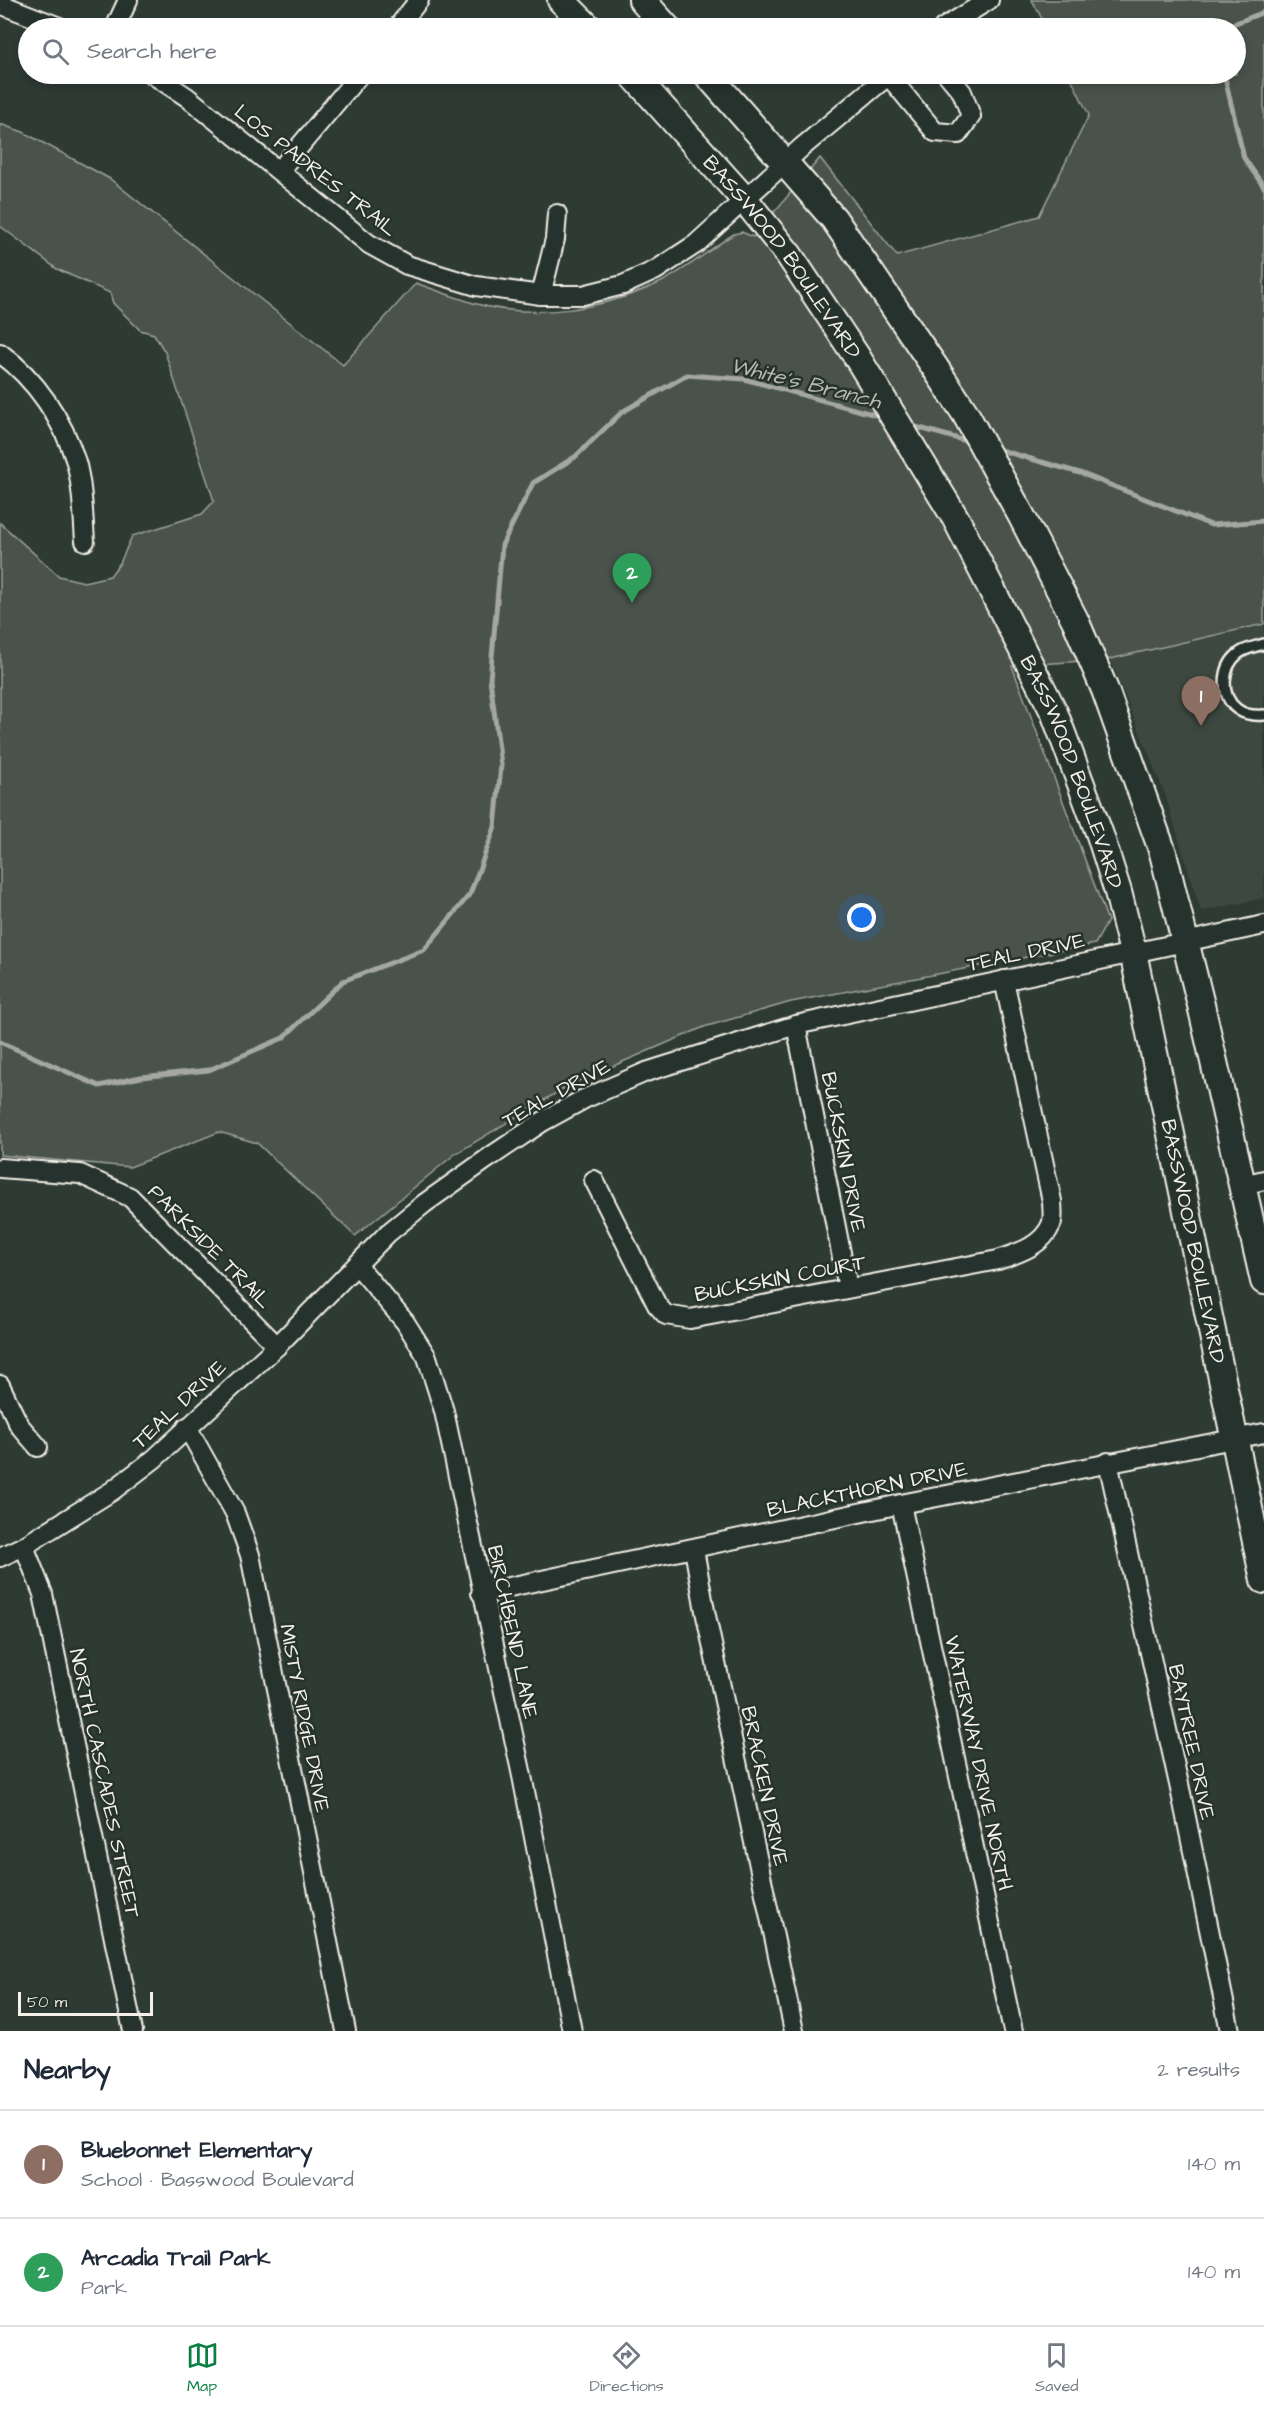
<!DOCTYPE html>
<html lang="en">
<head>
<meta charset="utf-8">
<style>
	body { margin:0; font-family:"Architects Daughter",sans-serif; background:#f6f6f7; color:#1f2937 }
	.scale { position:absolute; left:18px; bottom:15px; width:135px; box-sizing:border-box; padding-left:6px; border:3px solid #f4f1e8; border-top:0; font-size:16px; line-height:21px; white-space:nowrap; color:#f4f1e8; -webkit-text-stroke:4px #26332d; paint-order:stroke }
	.you { position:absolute; left:862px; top:918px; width:21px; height:21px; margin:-15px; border:4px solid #fff; border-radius:50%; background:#1a73e8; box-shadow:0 0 0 9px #1a73e833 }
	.badge { display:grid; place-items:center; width:39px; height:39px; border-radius:50%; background:#0b8043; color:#fff; font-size:20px; font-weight:700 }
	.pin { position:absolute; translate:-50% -50px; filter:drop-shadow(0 2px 3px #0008) }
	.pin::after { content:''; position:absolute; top:32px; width:21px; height:18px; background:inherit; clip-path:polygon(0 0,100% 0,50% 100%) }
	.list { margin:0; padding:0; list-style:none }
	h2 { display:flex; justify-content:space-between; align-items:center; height:78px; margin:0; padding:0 24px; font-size:26px }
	h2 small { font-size:20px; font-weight:400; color:#747a83 }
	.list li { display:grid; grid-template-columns:39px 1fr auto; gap:18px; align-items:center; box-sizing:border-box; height:108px; padding:0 24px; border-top:2px solid #e0e1e3 }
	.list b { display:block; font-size:22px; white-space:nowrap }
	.list p { margin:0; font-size:20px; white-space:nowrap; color:#747a83 }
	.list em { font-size:20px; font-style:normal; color:#747a83 }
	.icon { flex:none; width:33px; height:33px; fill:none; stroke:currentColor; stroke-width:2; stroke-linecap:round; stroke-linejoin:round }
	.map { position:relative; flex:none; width:1264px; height:2031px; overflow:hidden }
	.search { position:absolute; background:#fff; box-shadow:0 3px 9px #0003; left:18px; right:18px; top:18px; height:66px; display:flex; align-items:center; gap:15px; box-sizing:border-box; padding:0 21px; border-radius:33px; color:#747a83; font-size:22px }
	.sheet { height:294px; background:#fff }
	nav { display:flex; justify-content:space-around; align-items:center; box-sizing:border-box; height:84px; border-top:2px solid #e0e1e3; background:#fff; font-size:16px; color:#747a83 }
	nav a { display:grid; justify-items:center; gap:3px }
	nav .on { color:#0b8043 }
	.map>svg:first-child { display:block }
	.built { fill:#3c4841 }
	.green { fill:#48524c; stroke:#9ea29a; stroke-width:1.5 }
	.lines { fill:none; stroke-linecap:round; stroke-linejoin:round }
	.stream { stroke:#a4a8a0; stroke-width:5 }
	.service-casing { stroke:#f4f1e8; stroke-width:14 }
	.minor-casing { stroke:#f4f1e8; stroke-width:22 }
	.secondary-casing { stroke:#f4f1e8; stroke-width:30 }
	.service { stroke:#26332d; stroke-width:9 }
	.minor { stroke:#26332d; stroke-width:18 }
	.secondary { stroke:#26332d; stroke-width:26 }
	.labels { text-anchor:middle; stroke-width:5; stroke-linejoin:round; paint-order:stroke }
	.street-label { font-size:21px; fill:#f4f1e8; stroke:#26332d }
	.water-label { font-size:22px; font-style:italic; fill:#b8bab2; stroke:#26332d }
</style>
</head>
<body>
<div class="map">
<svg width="1264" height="2031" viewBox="0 0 1264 2031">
	<rect width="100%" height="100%" fill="#2e3b34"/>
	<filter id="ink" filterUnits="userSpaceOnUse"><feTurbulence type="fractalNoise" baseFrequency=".0167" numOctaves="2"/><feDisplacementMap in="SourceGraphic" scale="12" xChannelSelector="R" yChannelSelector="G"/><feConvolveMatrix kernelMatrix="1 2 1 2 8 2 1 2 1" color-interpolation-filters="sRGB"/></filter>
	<g filter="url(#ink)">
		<!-- built -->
		<polygon class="built" points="1264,624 1264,898 1201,911 1165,794 1110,659"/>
		<!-- green -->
		<path class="green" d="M 1032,0 L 1264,0 L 1264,624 L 1110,659 L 1012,666 L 1108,921 L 1095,944 L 791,1002 L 704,1027 L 571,1084 L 455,1154 L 355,1236 L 257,1143 L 219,1132 L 130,1167 L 0,1155 L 0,523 L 59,576 L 84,582 L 110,576 L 120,563 L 132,536 L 202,514 L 214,501 L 165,352 L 154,334 L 140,330 L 113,303 L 110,293 L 57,269 L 0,226 L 0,124 L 23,132 L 110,179 L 343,365 L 416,283 C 436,290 456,298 477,304 C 535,320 603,309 657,284 C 685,271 708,250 734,234 L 742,232 L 753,237 L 820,158 L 897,256 L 1039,216 L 1089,115 L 1069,74 L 1236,74 L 1236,28 L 1047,28 Z"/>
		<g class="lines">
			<!-- stream -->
			<g class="stream">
				<polyline points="1223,28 1264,12"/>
				<polyline points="1224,74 1244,158 1264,187"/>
				<polyline points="909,425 973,443"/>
				<polyline points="993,448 1080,473 1211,525 1264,521"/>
				<polyline points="0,1042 99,1086 141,1077 209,1070 283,1038 343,981 424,950 470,894 495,827 501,765 490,679 502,545 533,483 575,457 622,412 687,375 744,379 883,417"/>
			</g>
			<!-- service casing -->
			<g class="service-casing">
				<path id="service" d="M 1264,644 C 1254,647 1245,648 1238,654 C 1222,667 1220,696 1237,709 C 1245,715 1255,716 1264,715"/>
			</g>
			<!-- minor casing -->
			<g class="minor-casing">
				<g id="minor">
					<polyline points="0,4 62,28"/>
					<polyline points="115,28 128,0"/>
					<polyline points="397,28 419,0"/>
					<polyline points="943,28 989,0"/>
					<polyline points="152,74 187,97 369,244 407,265 476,286 541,295 583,295 623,285 656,270 696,244 801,148 890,74"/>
					<polyline points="888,75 935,132 958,134 971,116 962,92 947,74"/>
					<polyline points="279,171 360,74"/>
					<polyline points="541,295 555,239 557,214"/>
					<path d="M 0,353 C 36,379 63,420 76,462 C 83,487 83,516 85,541"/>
					<polyline points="796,1025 848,1288"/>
					<polyline points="0,1168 80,1174 130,1197 277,1346"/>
					<path d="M 594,1180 L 657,1305 L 666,1315 L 690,1319 L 998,1260 C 1018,1253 1042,1246 1051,1225 C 1054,1218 1052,1208 1052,1201 L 1004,980"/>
					<polyline points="1243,1185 1264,1180"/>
					<polyline points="357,1265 405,1322 427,1357 444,1411 522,1776 572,2031"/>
					<polyline points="0,1385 19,1425 38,1447"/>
					<polyline points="187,1427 235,1513 250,1555 346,2031"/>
					<polyline points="1108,1462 1182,1798 1230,2031"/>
					<polyline points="901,1504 1013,2031"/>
					<polyline points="24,1546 43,1594 133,2031"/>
					<polyline points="694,1549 705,1611 794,2031"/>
					<polyline points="0,1557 24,1546 112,1491 154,1459 277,1346 388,1233 425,1203 487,1159 542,1122 584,1099 646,1072 796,1025 1264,925"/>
					<polyline points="481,1593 901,1504 1264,1433"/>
				</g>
			</g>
			<!-- secondary casing -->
			<g class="secondary-casing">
				<g id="secondary">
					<polyline points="561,0 589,28"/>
					<polyline points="642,0 667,28"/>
					<path id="s1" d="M 632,74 L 745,200 L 789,255 L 857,357 L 956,519 L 1054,712 L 1100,835 L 1118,892 L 1133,952 L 1264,1580"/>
					<polyline points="707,74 834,219 934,366 965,413 1021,515 1075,620 1105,690 1163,853 1201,1005 1264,1281"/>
				</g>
			</g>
			<!-- service -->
			<use href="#service" class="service"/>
			<!-- minor -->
			<use href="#minor" class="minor"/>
			<!-- secondary -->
			<use href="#secondary" class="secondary"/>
		</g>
	</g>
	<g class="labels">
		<!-- street labels -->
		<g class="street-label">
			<text transform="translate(316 170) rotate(38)" y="7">LOS PADRES TRAIL</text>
			<text dy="7" stroke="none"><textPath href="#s1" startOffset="237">BASSWOOD BOULEVARD</textPath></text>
			<text dy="7" stroke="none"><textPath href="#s1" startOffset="831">BASSWOOD BOULEVARD</textPath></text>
			<text transform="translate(1026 952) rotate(-12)" y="7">TEAL DRIVE</text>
			<text transform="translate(556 1093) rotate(-29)" y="7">TEAL DRIVE</text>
			<text transform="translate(844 1152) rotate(79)" y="7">BUCKSKIN DRIVE</text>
			<text dy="7" stroke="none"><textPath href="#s1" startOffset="1317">BASSWOOD BOULEVARD</textPath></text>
			<text transform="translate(210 1246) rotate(45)" y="7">PARKSIDE TRAIL</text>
			<text transform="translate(780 1278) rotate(-11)" y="7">BUCKSKIN COURT</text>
			<text transform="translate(179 1404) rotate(-43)" y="7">TEAL DRIVE</text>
			<text transform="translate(867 1489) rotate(-12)" y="7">BLACKTHORN DRIVE</text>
			<text transform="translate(513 1632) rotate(78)" y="7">BIRCHBEND LANE</text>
			<text transform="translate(305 1718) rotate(79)" y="7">MISTY RIDGE DRIVE</text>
			<text transform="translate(1192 1742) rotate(78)" y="7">BAYTREE DRIVE</text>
			<text transform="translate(979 1763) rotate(78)" y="7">WATERWAY DRIVE NORTH</text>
			<text transform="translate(105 1783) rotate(78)" y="7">NORTH CASCADES STREET</text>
			<text transform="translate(765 1786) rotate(78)" y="7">BRACKEN DRIVE</text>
		</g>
		<!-- water labels -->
		<g class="water-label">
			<text transform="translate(806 382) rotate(14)" y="8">White's Branch</text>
		</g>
	</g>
</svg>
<div class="scale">50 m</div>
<div class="you"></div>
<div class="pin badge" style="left:1201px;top:726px;background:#8d6e63">1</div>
<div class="pin badge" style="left:632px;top:603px;background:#2e9e5b">2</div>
<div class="search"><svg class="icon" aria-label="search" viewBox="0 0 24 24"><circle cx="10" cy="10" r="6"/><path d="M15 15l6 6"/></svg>Search here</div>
</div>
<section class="sheet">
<h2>Nearby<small>2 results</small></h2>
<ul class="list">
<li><span class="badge" style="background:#8d6e63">1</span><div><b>Bluebonnet Elementary</b><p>School · Basswood Boulevard</p></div><em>140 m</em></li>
<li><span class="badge" style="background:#2e9e5b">2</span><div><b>Arcadia Trail Park</b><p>Park</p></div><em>140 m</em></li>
</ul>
</section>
<nav>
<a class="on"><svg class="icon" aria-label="map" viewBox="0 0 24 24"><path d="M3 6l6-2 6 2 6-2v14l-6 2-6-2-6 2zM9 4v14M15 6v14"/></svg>Map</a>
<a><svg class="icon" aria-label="directions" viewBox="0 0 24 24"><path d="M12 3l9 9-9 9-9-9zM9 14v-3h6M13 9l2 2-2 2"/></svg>Directions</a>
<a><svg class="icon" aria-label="saved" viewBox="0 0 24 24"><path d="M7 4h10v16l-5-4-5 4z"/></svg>Saved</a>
</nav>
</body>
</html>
